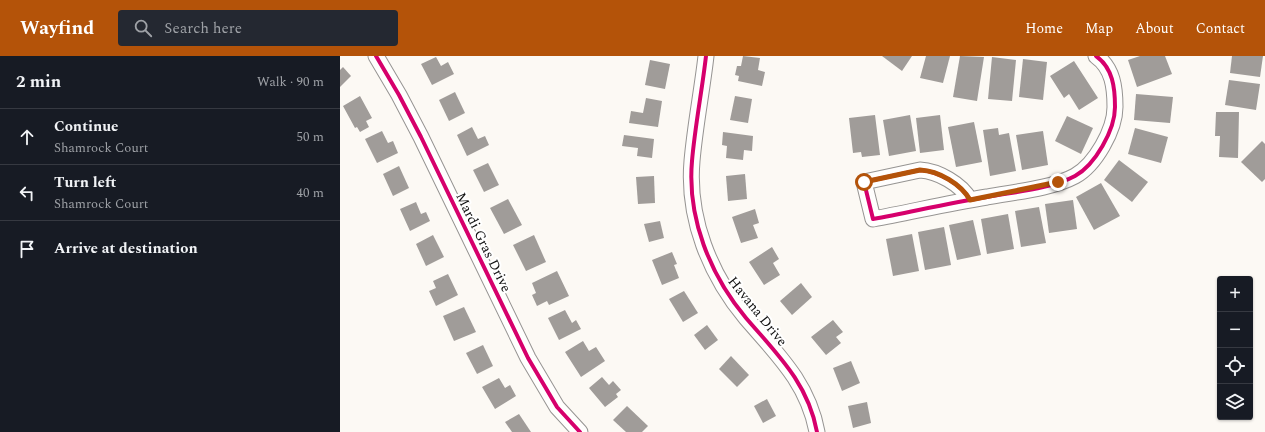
<!DOCTYPE html>
<html lang="en">
<head>
<meta charset="utf-8">
<style>
	body { margin:0; font-family:Spectral,serif; background:#242831; color:#f1f3f6 }
	.controls { position:absolute; right:12px; bottom:12px; display:grid; overflow:hidden; border-radius:4px; box-shadow:0 1px 3px #0004 }
	.controls button { width:36px; height:36px; display:grid; place-items:center; padding:0; border:0; border-bottom:1px solid #363941; background:#171b24; color:#f1f3f6; font:20px sans-serif }
	.stop { position:absolute; width:12px; height:12px; margin:-9px; border:3px solid #b45309; border-radius:50%; background:#fff }
	.stop.end { background:#b45309; border-color:#fff; box-shadow:0 1px 4px #0008 }
	.list { margin:0; padding:0; list-style:none }
	h2 { display:flex; justify-content:space-between; align-items:center; height:52px; margin:0; padding:0 16px; font-size:17px }
	h2 small { font-size:13px; font-weight:400; color:#9ea1a6 }
	.list li { display:grid; grid-template-columns:26px 1fr auto; gap:12px; align-items:center; box-sizing:border-box; height:56px; padding:0 16px; border-top:1px solid #363941 }
	.list b { display:block; font-size:15px; white-space:nowrap }
	.list p { margin:0; font-size:13px; white-space:nowrap; color:#9ea1a6 }
	.list em { font-size:13px; font-style:normal; color:#9ea1a6 }
	.icon { flex:none; width:22px; height:22px; fill:none; stroke:currentColor; stroke-width:2; stroke-linecap:round; stroke-linejoin:round }
	.map { position:relative; flex:none; width:925px; height:376px; overflow:hidden }
	header { display:flex; align-items:center; gap:24px; box-sizing:border-box; height:56px; padding:0 20px; background:#b45309; color:#fff }
	header strong { font-size:19px }
	nav { display:flex; gap:22px; margin-inline-start:auto; font-size:14px }
	.search { width:280px; height:36px; background:#242831; display:flex; align-items:center; gap:10px; box-sizing:border-box; padding:0 14px; border-radius:4px; color:#9ea1a6; font-size:15px }
	main { display:flex }
	aside { flex:1; background:#171b24 }
	.map>svg:first-child { display:block }
	.building { fill:#a09c99 }
	.lines { fill:none; stroke-linecap:round; stroke-linejoin:round }
	.minor-casing { stroke:#969492; stroke-width:17 }
	.minor { stroke:#fffefd; stroke-width:15 }
	.cycleway-casing { stroke:#fff; stroke-width:6 }
	.cycleway { stroke:#d6006c; stroke-width:4 }
	.route { stroke:#b45309; stroke-width:5 }
	.labels { text-anchor:middle; stroke-width:4; stroke-linejoin:round; paint-order:stroke }
	.street-label { font-size:14px; fill:#0f0f0f; stroke:#fff }
</style>
</head>
<body>
<header>
<strong>Wayfind</strong>
<div class="search"><svg class="icon" aria-label="search" viewBox="0 0 24 24"><circle cx="10" cy="10" r="6"/><path d="M15 15l6 6"/></svg>Search here</div>
<nav><a>Home</a><a>Map</a><a>About</a><a>Contact</a></nav>
</header>
<main>
<aside>
<h2>2 min<small>Walk · 90 m</small></h2>
<ul class="list">
<li><svg class="icon" aria-label="ahead" viewBox="0 0 24 24"><path d="M12 20V5M6 11l6-6 6 6"/></svg><div><b>Continue</b><p>Shamrock Court</p></div><em>50 m</em></li>
<li><svg class="icon" aria-label="left" viewBox="0 0 24 24"><path d="M17 20v-9H6M10 6l-5 5 5 5"/></svg><div><b>Turn left</b><p>Shamrock Court</p></div><em>40 m</em></li>
<li><svg class="icon" aria-label="arrive" viewBox="0 0 24 24"><path d="M6 21V4h12l-3 4 3 4H6"/></svg><div><b>Arrive at destination</b></div></li>
</ul>
</aside>
<div class="map">
<svg width="925" height="376" viewBox="0 0 925 376">
	<rect width="100%" height="100%" fill="#fcf9f4"/>
	<!-- building -->
	<g class="building">
		<polygon points="403,0 420,2 418,14 425,16 422,30 398,25 399,20 395,19 397,10 401,10"/>
		<polygon points="542,0 572,0 562,15"/>
		<polygon points="586,0 610,0 603,27 580,22"/>
		<polygon points="620,0 644,1 637,45 613,41"/>
		<polygon points="800,0 825,0 832,18 797,31 788,4"/>
		<polygon points="892,0 923,0 920,21 890,17"/>
		<polygon points="96,1 101,10 108,6 114,18 92,29 81,8"/>
		<polygon points="652,1 676,4 672,45 648,43"/>
		<polygon points="683,3 707,6 703,44 679,41"/>
		<polygon points="310,4 330,8 325,33 305,29"/>
		<polygon points="734,5 758,42 739,54 729,38 724,42 710,20"/>
		<polygon points="3,11 11,20 0,31 0,14"/>
		<polygon points="889,24 920,28 916,54 885,49"/>
		<polygon points="115,36 125,57 109,65 99,44"/>
		<polygon points="796,38 833,41 830,67 794,64"/>
		<polygon points="20,40 32,62 26,65 29,71 20,76 17,71 15,72 3,50"/>
		<polygon points="395,40 412,43 408,67 390,64"/>
		<polygon points="306,42 322,45 318,71 289,67 291,55 303,57"/>
		<polygon points="876,56 899,56 898,102 879,101 880,80 875,80"/>
		<polygon points="535,59 540,99 522,101 521,96 513,97 509,62"/>
		<polygon points="570,59 576,95 549,100 543,64"/>
		<polygon points="600,59 604,94 580,97 576,62"/>
		<polygon points="727,60 753,72 741,98 715,85"/>
		<polygon points="634,66 642,106 616,111 608,71"/>
		<polygon points="132,71 138,83 145,80 149,89 127,100 117,79"/>
		<polygon points="658,72 659,79 669,77 676,115 650,120 643,74"/>
		<polygon points="795,72 828,81 821,107 788,98"/>
		<polygon points="42,75 48,87 53,85 58,97 37,107 25,83"/>
		<polygon points="703,75 708,109 682,114 676,79"/>
		<polygon points="383,76 413,80 412,95 404,94 403,104 386,102 387,90 382,89"/>
		<polygon points="284,79 314,83 312,102 297,100 298,92 282,90"/>
		<polygon points="922,85 925,88 925,123 922,126 901,106"/>
		<polygon points="779,104 808,126 792,146 764,124"/>
		<polygon points="148,107 159,129 144,136 133,114"/>
		<polygon points="59,110 69,132 53,140 43,118"/>
		<polygon points="405,118 407,143 388,145 386,120"/>
		<polygon points="314,120 315,147 298,148 296,121"/>
		<polygon points="761,127 780,160 754,174 736,141"/>
		<polygon points="168,143 182,169 164,178 150,152"/>
		<polygon points="733,144 737,173 709,177 705,148"/>
		<polygon points="76,146 81,158 86,156 90,165 70,175 60,153"/>
		<polygon points="699,151 706,187 681,191 675,155"/>
		<polygon points="415,153 419,167 413,169 418,182 401,187 392,161"/>
		<polygon points="668,158 674,193 647,198 641,163"/>
		<polygon points="633,164 641,199 617,204 609,169"/>
		<polygon points="320,165 324,182 309,186 304,168"/>
		<polygon points="604,171 611,209 585,214 578,176"/>
		<polygon points="572,178 579,215 553,220 546,183"/>
		<polygon points="93,179 104,201 86,210 76,188"/>
		<polygon points="194,179 206,206 186,215 173,189"/>
		<polygon points="432,191 439,203 433,207 440,219 424,229 409,206"/>
		<polygon points="332,196 337,208 334,209 339,222 322,229 312,204"/>
		<polygon points="217,215 229,240 209,249 207,245 197,250 192,239 196,237 192,227"/>
		<polygon points="108,218 118,239 96,250 89,235 96,232 93,225"/>
		<polygon points="461,227 472,241 452,259 440,245"/>
		<polygon points="344,235 358,257 343,266 329,243"/>
		<polygon points="124,251 136,276 114,285 103,260"/>
		<polygon points="225,254 232,267 236,264 241,273 219,284 208,262"/>
		<polygon points="493,264 503,276 496,281 501,287 486,299 471,281"/>
		<polygon points="367,269 378,284 365,294 354,279"/>
		<polygon points="243,285 249,295 256,291 265,305 241,321 225,296"/>
		<polygon points="143,289 153,310 137,318 126,297"/>
		<polygon points="391,300 409,319 397,331 379,313"/>
		<polygon points="511,305 520,327 502,335 493,312"/>
		<polygon points="262,321 269,329 273,325 281,334 276,338 278,341 265,351 249,332"/>
		<polygon points="159,322 165,332 170,329 176,340 155,353 142,331"/>
		<polygon points="427,343 436,360 423,367 414,350"/>
		<polygon points="527,346 531,367 513,372 508,350"/>
		<polygon points="287,350 308,370 302,376 286,376 273,364"/>
		<polygon points="179,358 191,376 172,376 165,366"/>
	</g>
	<g class="lines">
		<!-- minor casing -->
		<g class="minor-casing">
			<g id="minor">
				<polyline points="36,0 59,39 81,81 188,302 217,351 240,376"/>
				<path d="M 366,0 C 362,35 355,70 352,105 C 347,162 370,219 406,262 C 437,298 468,327 477,376"/>
				<path d="M 630,144 C 621,128 598,115 580,114 L 524,126 L 533,163 C 571,156 609,147 647,141 C 673,136 711,133 735,120 C 755,109 775,74 775,51 C 775,32 773,12 756,0"/>
			</g>
		</g>
		<!-- minor -->
		<use href="#minor" class="minor"/>
		<!-- cycleway casing -->
		<g class="cycleway-casing">
			<g id="cycleway">
				<polyline points="36,0 59,39 81,81 188,302 217,351 240,376"/>
				<path d="M 366,0 C 362,35 355,70 352,105 C 347,162 370,219 406,262 C 437,298 468,327 477,376"/>
				<path d="M 630,144 C 621,128 598,115 580,114 L 524,126 L 533,163 C 571,156 609,147 647,141 C 673,136 711,133 735,120 C 755,109 775,74 775,51 C 775,32 773,12 756,0"/>
			</g>
		</g>
		<!-- cycleway -->
		<use href="#cycleway" class="cycleway"/>
	</g>
	<g class="lines">
		<!-- route -->
		<path class="route" d="M 524,126 L 580,114 C 599,115 621,128 630,144 L 718,126"/>
	</g>
	<g class="labels">
		<!-- street labels -->
		<g class="street-label">
			<text transform="translate(144 186) rotate(64)" y="5">Mardi Gras Drive</text>
			<text transform="translate(418 255) rotate(51)" y="5">Havana Drive</text>
		</g>
	</g>
</svg>
<div class="controls">
<button>+</button>
<button>−</button>
<button><svg class="icon" aria-label="locate" viewBox="0 0 24 24"><circle cx="12" cy="12" r="6"/><path d="M12 2v4M12 18v4M2 12h4M18 12h4"/></svg></button>
<button><svg class="icon" aria-label="layers" viewBox="0 0 24 24"><path d="M12 4l9 5-9 5-9-5zM3 14l9 5 9-5"/></svg></button>
</div>
<div class="stop" style="left:524px;top:126px"></div>
<div class="stop end" style="left:718px;top:126px"></div>
</div>
</main>
</body>
</html>
